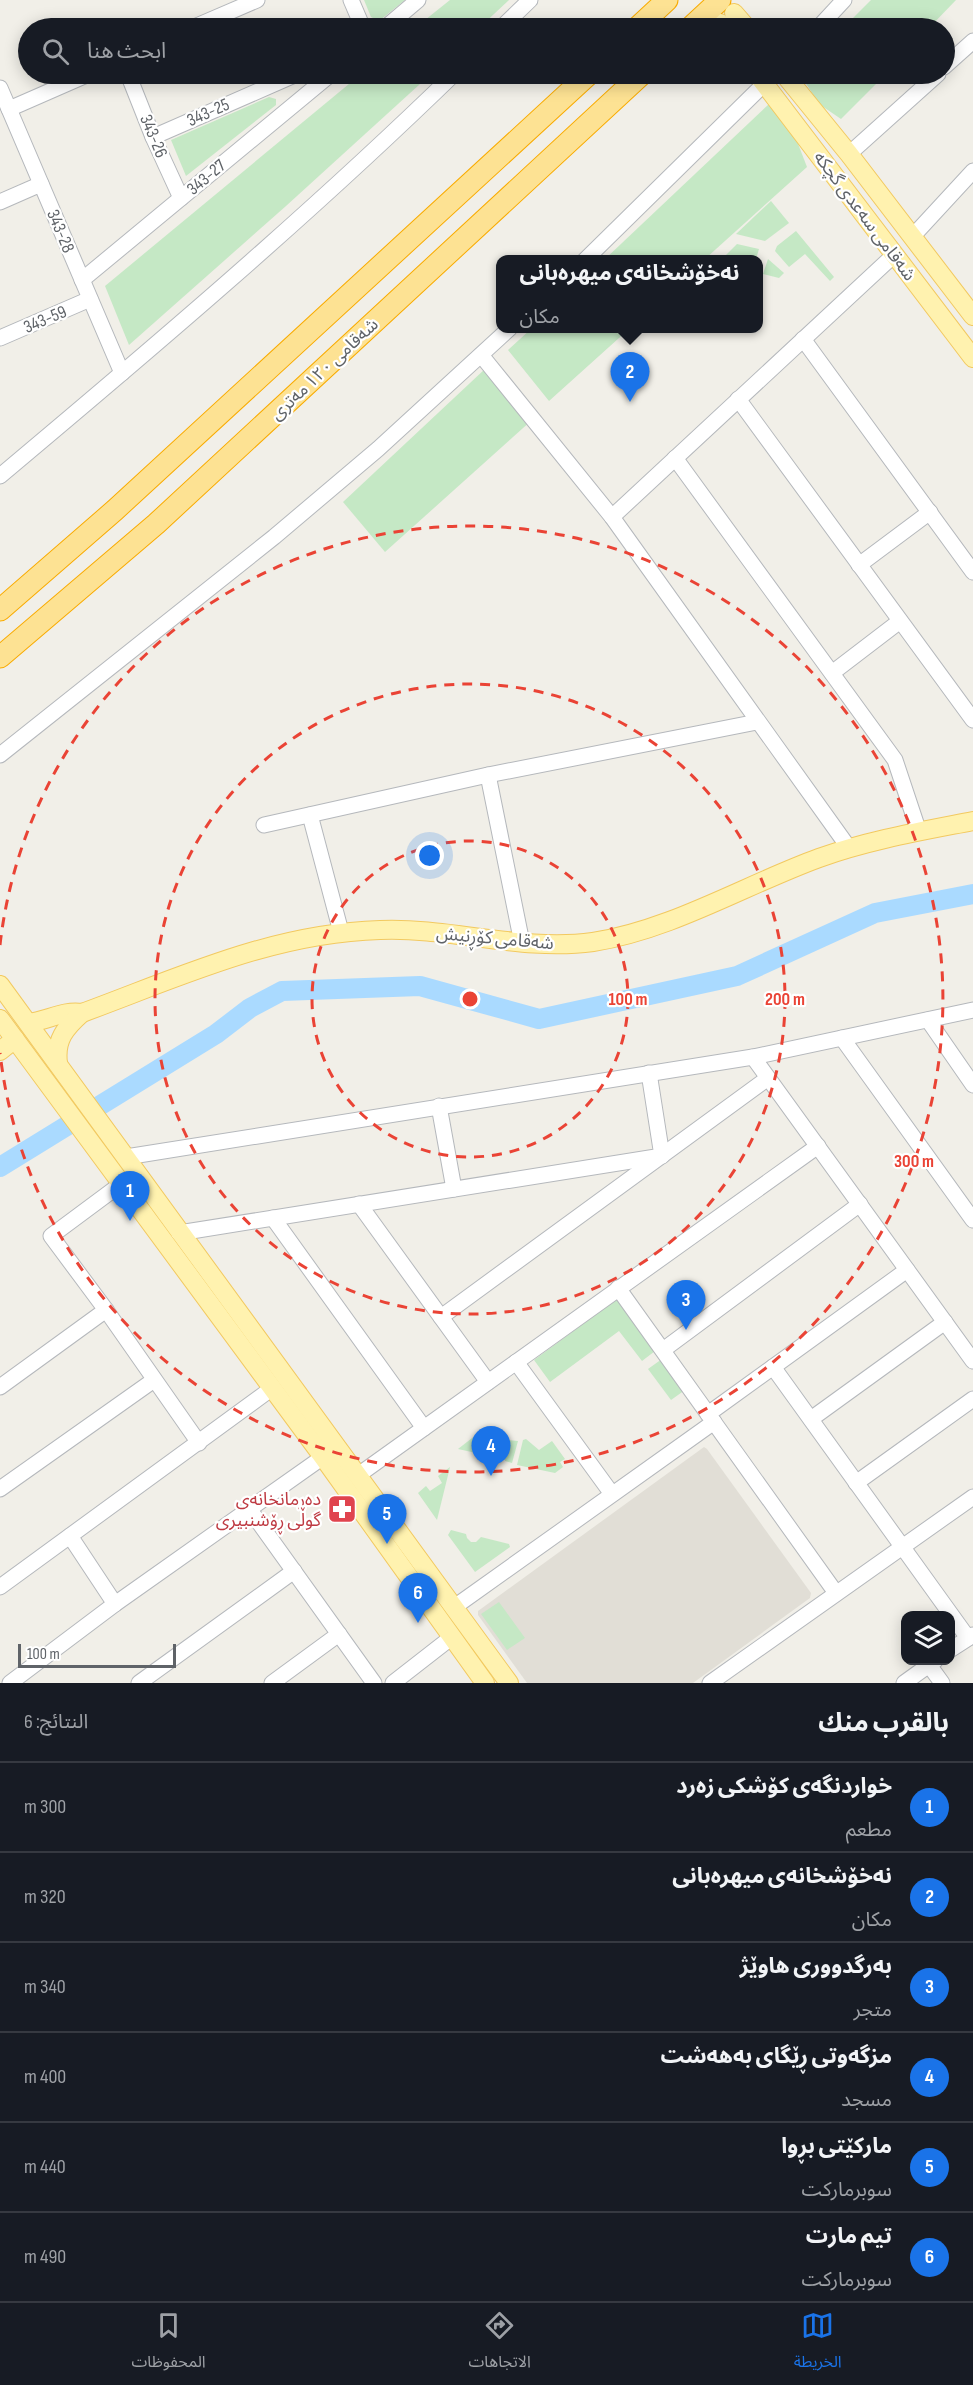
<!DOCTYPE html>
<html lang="ar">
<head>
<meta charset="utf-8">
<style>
	body { margin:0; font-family:"Sofia Sans Condensed","Noto Sans Arabic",sans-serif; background:#242831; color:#f1f3f6; direction:rtl }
	.controls { position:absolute; right:18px; bottom:18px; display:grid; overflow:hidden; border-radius:12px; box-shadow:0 3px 15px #0003 }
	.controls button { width:54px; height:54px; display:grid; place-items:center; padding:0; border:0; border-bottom:2px solid #363941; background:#171b24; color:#f1f3f6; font:30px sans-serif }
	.scale { position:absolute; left:18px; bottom:15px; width:158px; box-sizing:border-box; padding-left:6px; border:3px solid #5f6368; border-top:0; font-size:16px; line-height:21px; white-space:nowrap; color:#5f6368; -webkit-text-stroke:4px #fff; paint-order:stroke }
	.you { position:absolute; left:430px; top:856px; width:21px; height:21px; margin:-15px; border:4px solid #fff; border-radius:50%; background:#1a73e8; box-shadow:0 0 0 9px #1a73e833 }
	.badge { display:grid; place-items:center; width:39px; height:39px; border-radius:50%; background:#1a73e8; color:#fff; font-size:20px; font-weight:700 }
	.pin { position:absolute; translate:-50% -50px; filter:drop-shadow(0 2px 3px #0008) }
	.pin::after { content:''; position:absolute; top:32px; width:21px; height:18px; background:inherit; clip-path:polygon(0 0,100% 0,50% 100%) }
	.popup { position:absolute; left:496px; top:255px; width:267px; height:78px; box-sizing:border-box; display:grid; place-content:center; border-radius:12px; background:#171b24; filter:drop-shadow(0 2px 4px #0005); font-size:20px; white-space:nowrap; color:#9ea1a6 }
	.popup b { font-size:22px; color:#f1f3f6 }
	.popup::after { content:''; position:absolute; left:50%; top:100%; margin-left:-12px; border:12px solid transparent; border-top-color:#171b24 }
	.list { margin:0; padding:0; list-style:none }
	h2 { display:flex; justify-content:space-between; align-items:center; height:78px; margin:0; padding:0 24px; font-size:26px }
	h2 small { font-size:20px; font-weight:400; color:#9ea1a6 }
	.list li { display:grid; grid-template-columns:39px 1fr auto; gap:18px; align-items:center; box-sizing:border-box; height:90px; padding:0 24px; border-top:2px solid #363941 }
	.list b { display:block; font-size:22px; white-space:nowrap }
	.list p { margin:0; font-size:20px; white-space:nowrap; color:#9ea1a6 }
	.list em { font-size:20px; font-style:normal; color:#9ea1a6 }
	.icon { flex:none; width:33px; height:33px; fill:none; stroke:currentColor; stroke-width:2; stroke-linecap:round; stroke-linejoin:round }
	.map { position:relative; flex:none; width:973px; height:1683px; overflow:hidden; direction:ltr }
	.search { position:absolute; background:#171b24; box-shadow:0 3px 15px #0003; left:18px; right:18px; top:18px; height:66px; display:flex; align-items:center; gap:15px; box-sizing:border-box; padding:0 21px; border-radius:33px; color:#9ea1a6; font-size:22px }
	.sheet { height:618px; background:#171b24 }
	nav { display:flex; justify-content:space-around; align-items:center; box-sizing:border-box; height:84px; border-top:2px solid #363941; background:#171b24; font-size:16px; color:#9ea1a6 }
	nav a { display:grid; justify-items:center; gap:3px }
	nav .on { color:#1a73e8 }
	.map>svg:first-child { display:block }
	.education { fill:#e1ded6 }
	.green { fill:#c5e8c5 }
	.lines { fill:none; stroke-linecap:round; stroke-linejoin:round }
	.river { stroke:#aadaff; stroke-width:20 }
	.minor-casing { stroke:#b5b8bc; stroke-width:17 }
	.major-casing { stroke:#f2c960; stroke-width:20 }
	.highway-casing { stroke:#f9ab00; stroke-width:23 }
	.minor { stroke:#fff; stroke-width:15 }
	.major { stroke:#fff2af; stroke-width:18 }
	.highway { stroke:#fde293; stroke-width:21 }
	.ring { fill:none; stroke:#ea4335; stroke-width:3; stroke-dasharray:10 8 }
	.labels { text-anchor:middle; stroke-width:4.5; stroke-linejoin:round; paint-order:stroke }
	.street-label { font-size:18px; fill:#5f6368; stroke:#fff }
	.health-label { font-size:18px; fill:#be3a42; stroke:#fff; text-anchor:end }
	.centre { fill:#ea4335; stroke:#fff; stroke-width:3 }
	.ring-label { font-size:18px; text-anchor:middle; font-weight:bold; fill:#ea4335; stroke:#fff; stroke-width:4.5; stroke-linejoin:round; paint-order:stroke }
</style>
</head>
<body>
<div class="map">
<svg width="973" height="1683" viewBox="0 0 973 1683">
	<rect width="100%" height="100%" fill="#f1efe8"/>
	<!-- education -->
	<polygon class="education" points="704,1447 707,1449 811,1593 810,1598 693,1683 527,1683 478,1615 478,1611"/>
	<!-- green -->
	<g class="green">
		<polygon points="364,0 405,0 379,21 371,17"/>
		<polygon points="450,0 509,0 479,28 415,28"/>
		<polygon points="871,0 956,0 929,28 843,28"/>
		<polygon points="361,74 431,74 286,206 129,345 105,286"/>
		<polygon points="800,74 886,74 841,119 819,104"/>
		<polygon points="269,97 276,99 276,105 186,176 171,140"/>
		<polygon points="769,104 795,136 807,167 705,259 604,260"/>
		<polygon points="771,201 789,223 765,241 736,234"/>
		<polygon points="796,231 834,277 830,281 805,254 789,267 775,251 777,246"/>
		<polygon points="737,244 759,249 756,259 722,259"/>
		<polygon points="768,259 784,273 779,278 763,274"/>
		<polygon points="531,329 531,328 629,329 549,401 508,350"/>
		<polygon points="486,368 532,420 385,552 343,502"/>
		<polygon points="617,1299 655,1351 642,1361 619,1331 550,1382 534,1360"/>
		<polygon points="662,1359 685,1390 671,1400 648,1369"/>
		<polygon points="481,1431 476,1453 458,1449"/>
		<polygon points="487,1433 500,1439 518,1441 512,1463 505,1461 505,1453 495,1451 491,1457 482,1454"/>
		<polygon points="526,1439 539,1450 552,1441 565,1459 560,1462 563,1467 555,1473 517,1465 523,1440"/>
		<polygon points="450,1467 437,1520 418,1493 426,1486 430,1491 442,1483 438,1476"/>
		<polygon points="451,1530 466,1534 467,1538 471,1542 476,1542 481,1537 509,1544 510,1547 475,1572 448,1535"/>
		<polygon points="499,1602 525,1638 507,1650 481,1614"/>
	</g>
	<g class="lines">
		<!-- river -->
		<polyline class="river" points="0,1167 216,1034 250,1008 282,991 420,986 539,1019 737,976 875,913 973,894"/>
		<!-- minor casing -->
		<g class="minor-casing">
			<g id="minor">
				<polyline points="351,0 363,28"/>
				<polyline points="192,28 257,0"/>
				<polyline points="385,28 418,0"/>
				<polyline points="501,28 530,0"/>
				<polyline points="818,28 844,0"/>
				<polyline points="944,67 973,41"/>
				<polyline points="128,74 153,137 181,198"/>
				<polyline points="0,88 122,373"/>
				<polyline points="9,109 89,74"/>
				<polyline points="153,137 297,74"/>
				<polyline points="849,154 938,74"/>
				<polyline points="0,202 41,184"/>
				<polyline points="913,236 973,171"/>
				<polyline points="585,260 764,84"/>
				<polyline points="82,280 331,74"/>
				<polyline points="0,338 90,299"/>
				<polyline points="803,339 973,572"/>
				<polyline points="481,355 612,517 849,848"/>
				<polyline points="738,399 973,720"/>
				<polyline points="675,458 895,760 919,832"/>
				<path d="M 0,476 C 155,346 309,215 454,74"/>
				<polyline points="612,517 894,255"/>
				<polyline points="859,565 930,512"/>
				<polyline points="832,673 900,621"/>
				<polyline points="0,755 274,537 378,449 510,328"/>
				<polyline points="488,775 522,943"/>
				<polyline points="310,815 341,932"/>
				<polyline points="264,825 488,775 757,722"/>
				<polyline points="928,1020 973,1085"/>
				<polyline points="842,1038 973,1220"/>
				<polyline points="753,1057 973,1361"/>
				<polyline points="439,1106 454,1189"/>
				<polyline points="126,1157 753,1057 973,1010"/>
				<polyline points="121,1184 51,1236 106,1310 199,1443"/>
				<polyline points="359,1204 488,1382"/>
				<polyline points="273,1218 424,1428"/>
				<polyline points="179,1233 662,1156 649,1073"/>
				<polyline points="618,1288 836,1593"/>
				<polyline points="441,1317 768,1078"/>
				<polyline points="663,1350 860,1204"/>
				<polyline points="516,1362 612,1494"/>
				<polyline points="773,1367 968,1638"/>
				<polyline points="0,1387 106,1310"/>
				<polyline points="708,1414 907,1270"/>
				<polyline points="811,1419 945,1322"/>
				<polyline points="357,1476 818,1146"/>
				<polyline points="856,1483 973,1399"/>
				<polyline points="0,1489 154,1380"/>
				<polyline points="250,1510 374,1683"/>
				<polyline points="70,1536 115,1604"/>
				<polyline points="0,1587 271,1389"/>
				<polyline points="453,1608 714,1422"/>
				<polyline points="950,1650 973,1635"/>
				<polyline points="929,1665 942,1683"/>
				<polyline points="10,1683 115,1604 323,1457"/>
				<polyline points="139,1683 294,1571"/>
				<polyline points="272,1683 339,1634"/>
				<polyline points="393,1683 452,1637"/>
				<polyline points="710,1683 973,1497"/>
				<polyline points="904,1683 936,1660"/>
			</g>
		</g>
		<!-- major casing -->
		<g class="major-casing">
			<g id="major">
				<polyline points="734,13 747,28"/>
				<polyline points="720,23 724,28"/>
				<polyline points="757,74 973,358"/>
				<polyline points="784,74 849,154 973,316"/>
				<polyline points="0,985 509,1683"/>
				<polyline points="0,1019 323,1457 485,1683"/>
				<path d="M 28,1023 C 47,1021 63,1010 82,1013"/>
				<polyline points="0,1051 15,1039"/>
				<path d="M 58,1063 C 55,1040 65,1028 82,1013 C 180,977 273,933 380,930 C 451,927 522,952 593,942 C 671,930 745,885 819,858 C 869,840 922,831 973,821"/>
			</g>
		</g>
		<!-- highway casing -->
		<g class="highway-casing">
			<g id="highway">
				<polyline points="637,28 667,0"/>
				<polyline points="690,28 720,0"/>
				<polyline points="0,610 115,510 589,74"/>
				<polyline points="0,657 156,524 642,74"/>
			</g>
		</g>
		<!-- minor -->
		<use href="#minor" class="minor"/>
		<!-- major -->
		<use href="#major" class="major"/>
		<!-- highway -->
		<use href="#highway" class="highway"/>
	</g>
	<!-- distance rings -->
	<g class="ring">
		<circle cx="470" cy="999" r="158"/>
		<circle cx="470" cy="999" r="315"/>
		<path d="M0 945A473 473 0 1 1 0 1053"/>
	</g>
	<!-- icons -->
	<defs>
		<g id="pharmacy-square" transform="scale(1.5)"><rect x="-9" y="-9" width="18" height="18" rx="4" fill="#e0444e" stroke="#fff"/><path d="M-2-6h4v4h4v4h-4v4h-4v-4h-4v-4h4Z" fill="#fff"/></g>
	</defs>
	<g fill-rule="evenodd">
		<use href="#pharmacy-square" x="342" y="1509"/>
	</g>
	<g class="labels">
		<!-- street labels -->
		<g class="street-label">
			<text transform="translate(208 112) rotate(-24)" y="6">343-25</text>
			<text transform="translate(154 136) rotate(67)" y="6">343-26</text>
			<text transform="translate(206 177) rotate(-40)" y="6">343-27</text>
			<text transform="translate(865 216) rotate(53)" y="6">شەقامی سەعدی گچکە</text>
			<text transform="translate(61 231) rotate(67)" y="6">343-28</text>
			<text transform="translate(45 319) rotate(-23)" y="6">343-59</text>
			<text transform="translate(324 369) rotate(-43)" y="6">شەقامی ١٢٠ مەتری</text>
			<text transform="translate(495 938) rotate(5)" y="6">شەقامی کۆڕنیش</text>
		</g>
		<!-- health labels -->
		<g class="health-label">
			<text x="321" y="1505">دەرمانخانەی<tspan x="321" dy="21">گوڵی ڕۆشنبیری</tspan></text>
		</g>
	</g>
	<circle cx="470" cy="999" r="9" class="centre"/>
	<g class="ring-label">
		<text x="628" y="1005">100 m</text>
		<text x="785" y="1005">200 m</text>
		<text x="914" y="1167">300 m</text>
	</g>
</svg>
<div class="controls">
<button><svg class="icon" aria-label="layers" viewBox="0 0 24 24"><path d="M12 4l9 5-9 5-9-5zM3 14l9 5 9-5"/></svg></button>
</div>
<div class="scale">100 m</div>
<div class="you"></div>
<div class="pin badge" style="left:130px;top:1221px">1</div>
<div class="pin badge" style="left:630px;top:402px">2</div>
<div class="popup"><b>نەخۆشخانەی میهرەبانی</b>مكان</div>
<div class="pin badge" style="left:686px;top:1330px">3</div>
<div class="pin badge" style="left:491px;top:1476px">4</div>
<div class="pin badge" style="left:387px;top:1544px">5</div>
<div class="pin badge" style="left:418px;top:1623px">6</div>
<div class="search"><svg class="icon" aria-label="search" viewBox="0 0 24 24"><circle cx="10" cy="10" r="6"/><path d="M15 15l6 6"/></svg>ابحث هنا</div>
</div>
<section class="sheet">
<h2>بالقرب منك<small>النتائج: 6</small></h2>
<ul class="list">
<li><span class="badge">1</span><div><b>خواردنگەی کۆشکی زەرد</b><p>مطعم</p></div><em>300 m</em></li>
<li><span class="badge">2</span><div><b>نەخۆشخانەی میهرەبانی</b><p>مكان</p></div><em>320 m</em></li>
<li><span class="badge">3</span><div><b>بەرگدووری هاوێژ</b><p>متجر</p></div><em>340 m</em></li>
<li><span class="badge">4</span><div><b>مزگەوتی ڕێگای بەھەشت</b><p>مسجد</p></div><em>400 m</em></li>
<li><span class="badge">5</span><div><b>مارکێتی بڕوا</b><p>سوبرماركت</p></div><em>440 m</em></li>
<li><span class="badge">6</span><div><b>تیم مارت</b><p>سوبرماركت</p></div><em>490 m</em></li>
</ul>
</section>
<nav>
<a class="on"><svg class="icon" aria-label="map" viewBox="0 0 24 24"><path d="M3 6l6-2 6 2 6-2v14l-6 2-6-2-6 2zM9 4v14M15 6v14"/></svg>الخريطة</a>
<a><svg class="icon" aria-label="directions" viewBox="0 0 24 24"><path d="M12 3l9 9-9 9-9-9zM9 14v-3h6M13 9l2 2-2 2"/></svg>الاتجاهات</a>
<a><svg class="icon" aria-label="saved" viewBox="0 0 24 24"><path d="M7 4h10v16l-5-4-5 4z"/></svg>المحفوظات</a>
</nav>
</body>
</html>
